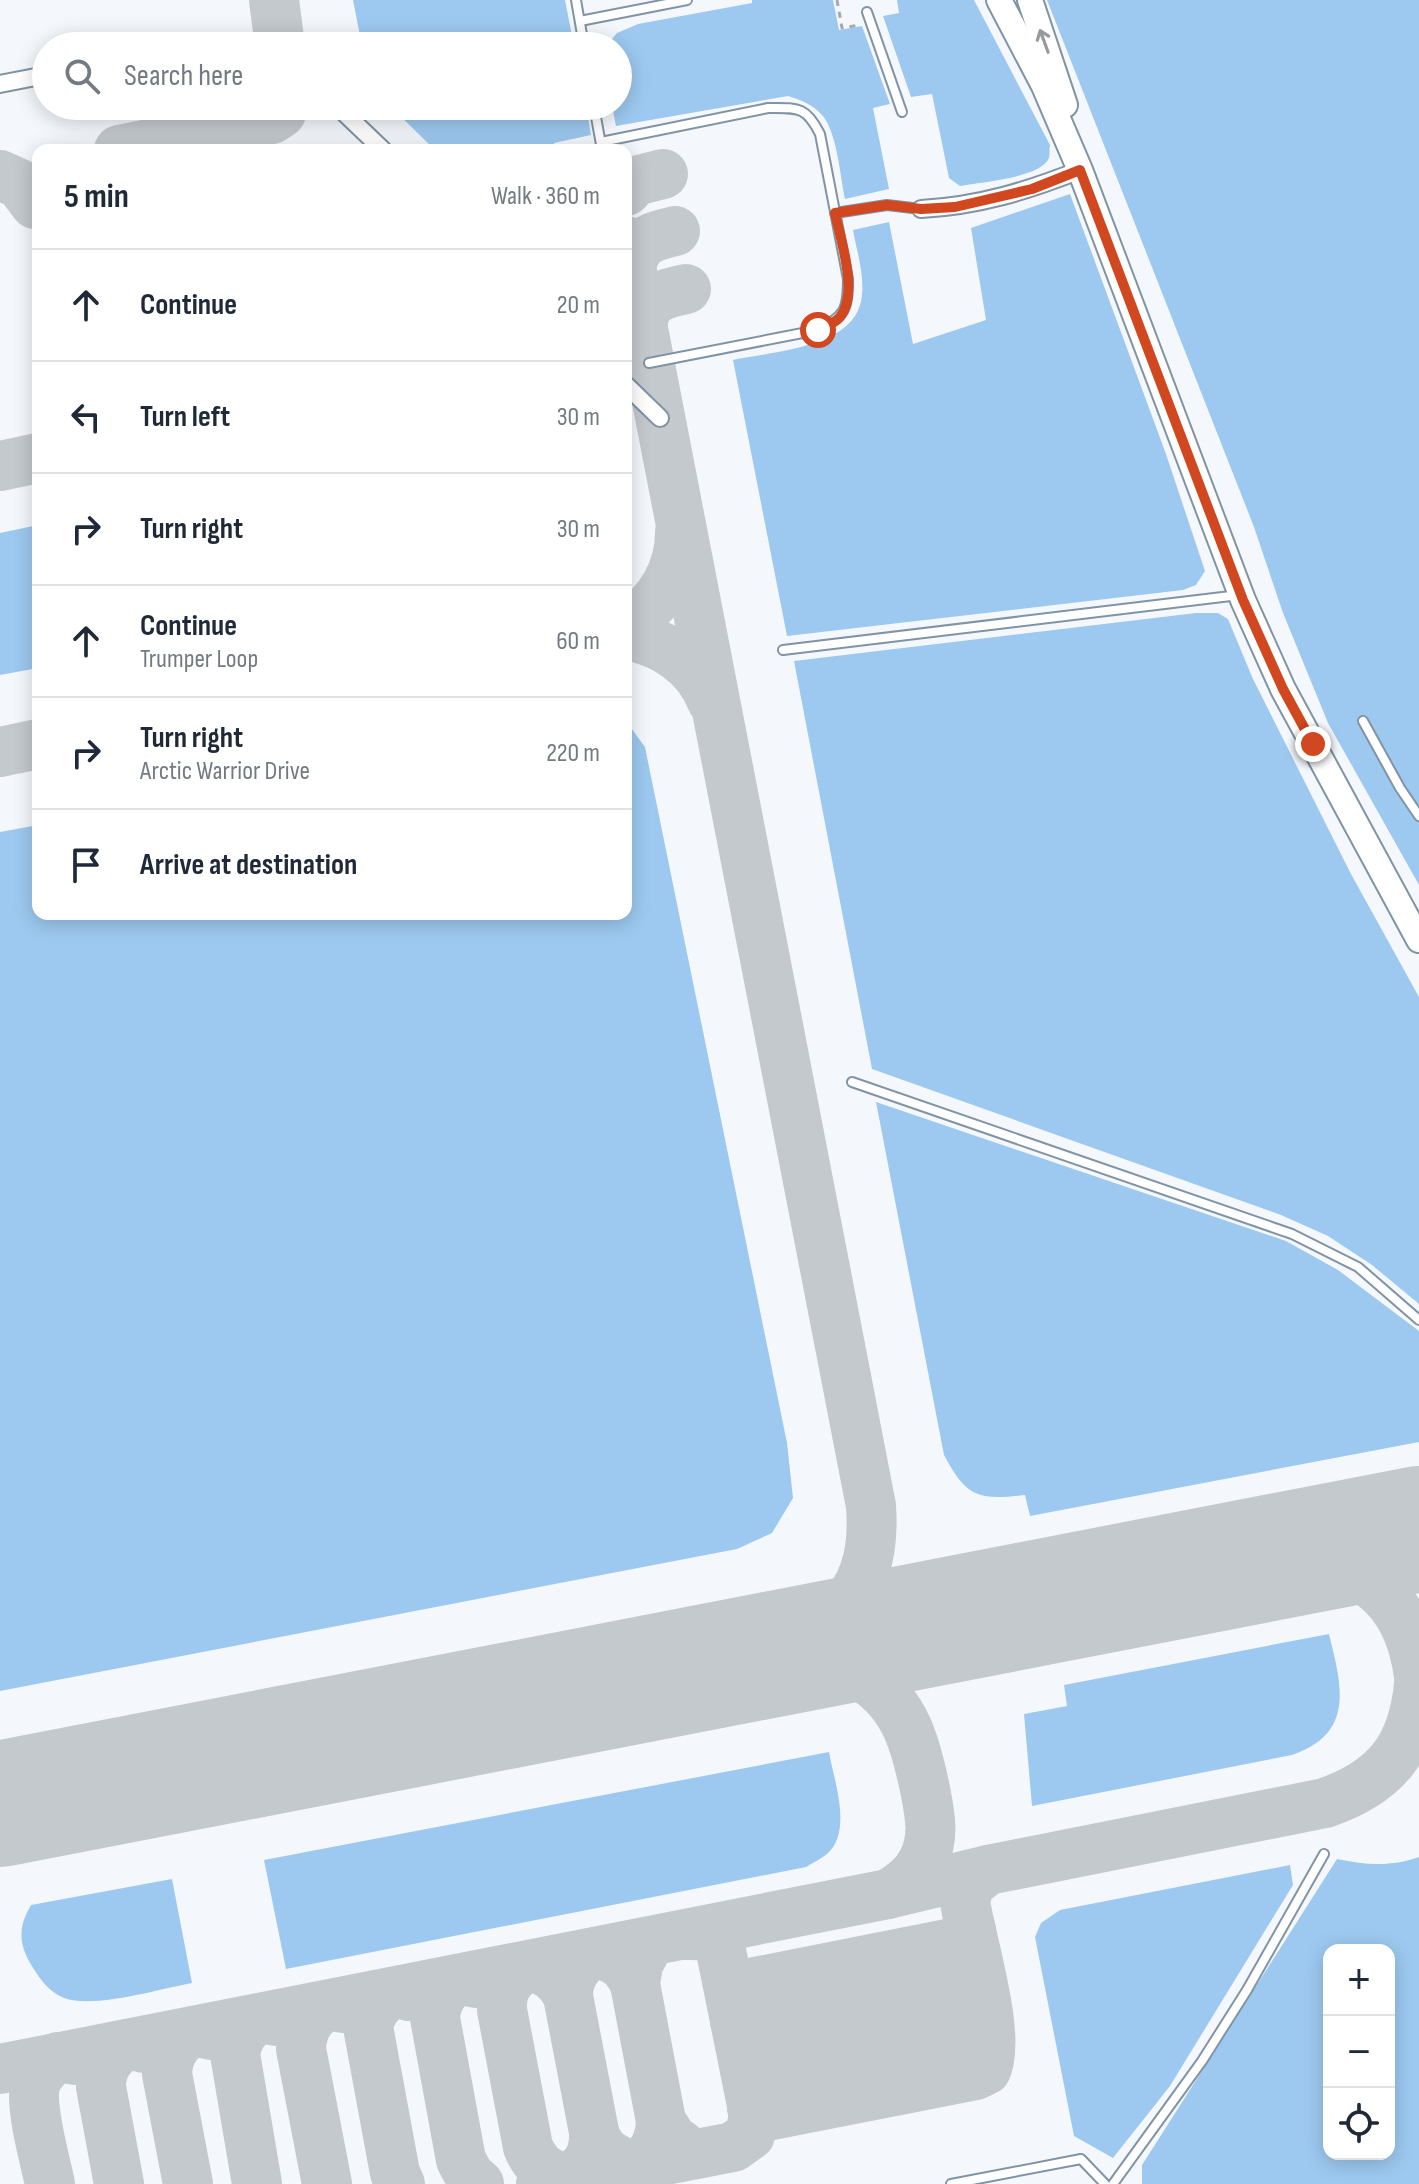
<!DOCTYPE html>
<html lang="en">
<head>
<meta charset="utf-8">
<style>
	body { margin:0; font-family:"Sofia Sans Condensed",sans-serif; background:#f2f2f3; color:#1f2937 }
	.controls { position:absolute; right:24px; bottom:24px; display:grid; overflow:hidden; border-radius:16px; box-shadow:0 4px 20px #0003 }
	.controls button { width:72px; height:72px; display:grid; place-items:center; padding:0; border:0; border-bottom:2px solid #e0e1e3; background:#fff; color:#1f2937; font:40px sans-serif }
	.stop { position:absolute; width:24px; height:24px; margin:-18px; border:6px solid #d04720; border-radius:50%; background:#fff }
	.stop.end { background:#d04720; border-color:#fff; box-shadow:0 2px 8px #0008 }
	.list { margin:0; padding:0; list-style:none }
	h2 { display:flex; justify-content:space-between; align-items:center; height:104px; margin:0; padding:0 32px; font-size:34px }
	h2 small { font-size:26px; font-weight:400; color:#747a83 }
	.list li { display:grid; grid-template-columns:52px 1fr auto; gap:24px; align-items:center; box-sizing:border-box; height:112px; padding:0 32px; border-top:2px solid #e0e1e3 }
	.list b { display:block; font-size:30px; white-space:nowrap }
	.list p { margin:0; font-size:26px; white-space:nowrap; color:#747a83 }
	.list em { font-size:26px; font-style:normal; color:#747a83 }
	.icon { flex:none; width:44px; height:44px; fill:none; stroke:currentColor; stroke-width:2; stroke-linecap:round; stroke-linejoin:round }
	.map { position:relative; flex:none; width:1419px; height:2184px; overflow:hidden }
	.search { position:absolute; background:#fff; box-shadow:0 4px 20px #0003; left:32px; top:32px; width:600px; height:88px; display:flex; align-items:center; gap:20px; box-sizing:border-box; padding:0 28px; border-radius:44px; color:#747a83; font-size:30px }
	.panel { position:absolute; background:#fff; box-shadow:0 4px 20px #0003; left:32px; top:144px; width:600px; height:776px; border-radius:16px }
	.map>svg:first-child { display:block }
	.green { fill:#9dc9f0; fill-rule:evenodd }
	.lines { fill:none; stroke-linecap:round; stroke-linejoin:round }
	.taxiway { stroke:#c4c9ce; stroke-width:50 }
	.runway { stroke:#c4c9ce; stroke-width:126 }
	.lane-casing { stroke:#8094a5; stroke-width:12 }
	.street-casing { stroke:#8094a5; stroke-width:20 }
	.primary-casing { stroke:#8094a5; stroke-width:28 }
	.path { stroke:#a4aaaf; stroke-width:3; stroke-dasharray:6 6; stroke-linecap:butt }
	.lane { stroke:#fff; stroke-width:8 }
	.street { stroke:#fff; stroke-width:16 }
	.primary { stroke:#fff; stroke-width:24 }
	.oneway { stroke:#969a9e }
	.route { stroke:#d04720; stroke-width:10 }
</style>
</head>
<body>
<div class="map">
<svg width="1419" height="2184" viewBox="0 0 1419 2184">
	<rect width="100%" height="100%" fill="#f4f8fc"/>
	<!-- green -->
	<g class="green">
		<polygon points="353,0 565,0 574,46 362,46"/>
		<path d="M 752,0 L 833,0 L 839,30 L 862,26 L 890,104 L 873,108 L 889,189 L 845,199 C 840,176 837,130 821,114 C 812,104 800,100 788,96 L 616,126 L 612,106 L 618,106 L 618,46 L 606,46 L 617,33 L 638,24 L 752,3 Z"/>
		<path d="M 897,0 L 974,0 L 1050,145 C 1049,149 1050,154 1049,158 C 1041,178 980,182 960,186 L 949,178 L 932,94 L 911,97 L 883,16 L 899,13 Z"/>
		<polygon points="1047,0 1419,0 1419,885 1328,723 1283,613 1254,527"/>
		<polygon points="390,106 586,106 591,135 554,143 555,150 435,150"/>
		<path d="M 1070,194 L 1166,454 L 1205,571 L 1196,585 L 1183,590 L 787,636 L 733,360 C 770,352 848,348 860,305 C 867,282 857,253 853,230 L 889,222 L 913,344 L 986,320 L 971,228 Z"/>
		<polygon points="38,525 38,668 0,675 0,533"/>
		<polygon points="1196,613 1218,613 1228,619 1253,679 1351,874 1419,997 1419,1304 1372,1265 1328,1236 1281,1215 872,1069 794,661"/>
		<polygon points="626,721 645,747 787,1443 793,1498 772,1533 737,1549 0,1691 0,832 38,825 38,914 626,914"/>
		<path d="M 876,1102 L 1286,1241 L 1338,1270 L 1419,1331 L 1419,1442 L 1030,1516 L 1025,1495 C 978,1500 967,1498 944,1455 Z"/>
		<path d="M 1329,1634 C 1342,1687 1355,1733 1292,1755 L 1032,1806 L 1024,1714 L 1067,1706 L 1064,1685 Z"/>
		<path d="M 829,1752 C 834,1781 853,1831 827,1854 C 821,1859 812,1863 806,1867 L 286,1969 L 264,1860 Z"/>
		<path d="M 1419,1857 L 1419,2184 L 1142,2184 L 1142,2165 L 1337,1859 C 1367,1865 1390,1867 1419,1857 ZM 1329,1950 L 1389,1950 L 1389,2154 L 1329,2154 Z"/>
		<polygon points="1290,1865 1293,1885 1170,2086 1113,2158 1074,2136 1035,1937 1041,1923 1060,1910"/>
		<path d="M 172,1879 L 192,1983 C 159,1989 94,2009 64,1998 C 48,1992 38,1976 30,1963 C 18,1941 19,1926 31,1905 Z"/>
	</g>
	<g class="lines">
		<!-- taxiway -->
		<g class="taxiway">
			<polyline points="274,0 280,46"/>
			<polyline points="119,150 272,119 281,113 284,106"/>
			<polyline points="0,175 20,184 35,204"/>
			<polyline points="626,191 635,181 663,174"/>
			<path d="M 626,241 L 871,1506 C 877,1591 840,1623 767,1655"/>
			<path d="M 631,268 C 636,241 650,237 675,231"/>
			<path d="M 642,328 C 644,299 661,294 686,289"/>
			<polyline points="0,466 38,458"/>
			<path d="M 626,624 C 660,606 680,570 680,532"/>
			<path d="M 626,635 C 664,642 698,664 712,701"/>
			<polyline points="0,752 38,744"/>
			<path d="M 1276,1557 C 1356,1561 1408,1590 1419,1676"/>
			<polyline points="0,1831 19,1815 64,1792"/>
			<path d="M 888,1894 L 988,1870 L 1325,1803 C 1386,1782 1413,1748 1419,1684"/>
			<polyline points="644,1953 638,1964 635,1984 661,2121 672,2139 681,2145"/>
			<polyline points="727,1978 740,1985 952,1943 964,1939 971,1930"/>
			<path d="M 476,1983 L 459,1979 C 444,1989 436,2000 435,2018 L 461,2160 L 469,2175 L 479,2184"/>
			<path d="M 635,1984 C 626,1964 615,1957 593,1953 C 577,1964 568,1977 568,1996 L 594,2132 C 600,2153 614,2160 635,2166 C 653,2156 660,2142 661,2121"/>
			<path d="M 568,1996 C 559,1978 547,1970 528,1966 C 510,1977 501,1988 502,2010 L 528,2147 C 536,2166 548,2176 569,2178 C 587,2167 595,2154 594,2132"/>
			<path d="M 735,2021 L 749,2028 L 954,1986 C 970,1980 973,1966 975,1950"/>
			<path d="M 0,2069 L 888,1894 C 903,1886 915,1877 923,1861 C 935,1837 930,1815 925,1789 C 916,1746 906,1705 866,1679 C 836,1658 802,1655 766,1657"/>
			<polyline points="745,2069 762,2072 965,2030 977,2021 983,1993"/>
			<path d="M 752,2108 L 767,2116 L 976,2075 L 986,2070 C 1002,2038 971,1940 965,1902 L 969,1885 L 988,1870"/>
			<path d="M 50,2184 C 45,2160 30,2108 35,2085 C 39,2072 48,2064 58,2057 L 75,2060"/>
			<path d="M 119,2184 L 101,2087 C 101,2067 110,2055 127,2044 L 144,2048"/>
			<path d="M 188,2184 L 167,2074 C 168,2054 176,2041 194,2031 L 211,2035"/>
			<path d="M 257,2184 L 235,2054 C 238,2037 245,2026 260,2018 L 276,2021"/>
			<path d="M 327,2184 L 301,2049 C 302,2028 310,2015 328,2005 L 343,2008"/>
			<path d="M 400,2184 L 395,2173 L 368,2027 C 371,2011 379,2001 394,1992 L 409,1996"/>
			<path d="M 541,2184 L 733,2147 L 750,2135 L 754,2115 L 721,1951 C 714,1934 703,1935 686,1935"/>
		</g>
		<!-- runway -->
		<polyline class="runway" points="0,1804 1419,1529"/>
		<!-- lane casing -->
		<g class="lane-casing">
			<g id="lane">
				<polyline points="576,0 584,46"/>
				<polyline points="867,12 902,112"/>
				<polyline points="580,21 687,0"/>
				<polyline points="594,106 602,150"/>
				<path d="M 601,142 L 768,108 C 798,108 806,106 820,134 L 848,279 C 848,310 845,316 818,330 L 649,363"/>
				<polyline points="835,213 887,205 921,209"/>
				<polyline points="783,650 1239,595"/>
				<polyline points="1363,721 1400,788 1419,816"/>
				<polyline points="852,1082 1292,1234 1358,1267 1419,1320"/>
				<polyline points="951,2184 1081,2159 1105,2184"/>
				<polyline points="1113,2184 1202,2061 1247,1990 1324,1854"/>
			</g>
		</g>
		<!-- street casing -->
		<g class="street-casing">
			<g id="street">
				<polyline points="0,84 46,75"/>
				<polyline points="337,106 383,150"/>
				<path d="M 921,209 C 978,206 1027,191 1080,170"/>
				<polyline points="626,385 660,418"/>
			</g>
		</g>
		<!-- primary casing -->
		<g class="primary-casing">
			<g id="primary">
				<polyline points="999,0 1044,86 1080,170 1243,600 1283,689 1419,940"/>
				<polyline points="1030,0 1065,105"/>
			</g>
		</g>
		<!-- path -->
		<polyline class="path" points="837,0 842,28 860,25"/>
		<!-- lane -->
		<use href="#lane" class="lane"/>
		<!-- street -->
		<use href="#street" class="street"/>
		<!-- primary -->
		<use href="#primary" class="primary"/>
	</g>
	<!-- one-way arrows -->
	<defs><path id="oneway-shaft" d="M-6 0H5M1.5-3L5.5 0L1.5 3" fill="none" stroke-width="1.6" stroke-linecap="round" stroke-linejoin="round" transform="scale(2)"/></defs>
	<use class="oneway" href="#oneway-shaft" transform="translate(1044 41) rotate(-110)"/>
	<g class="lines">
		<!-- route -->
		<path class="route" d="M 818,330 C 825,327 835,323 840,317 C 859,294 841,241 835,213 L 887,205 L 921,209 L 955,207 L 1032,189 L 1080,170 L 1243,600 L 1283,689 L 1313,744"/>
	</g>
</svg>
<div class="controls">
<button>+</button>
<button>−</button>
<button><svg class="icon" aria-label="locate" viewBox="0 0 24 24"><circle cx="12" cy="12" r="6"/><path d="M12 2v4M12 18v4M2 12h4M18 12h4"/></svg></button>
</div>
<div class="stop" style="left:818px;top:330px"></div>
<div class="stop end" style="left:1313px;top:744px"></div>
<div class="search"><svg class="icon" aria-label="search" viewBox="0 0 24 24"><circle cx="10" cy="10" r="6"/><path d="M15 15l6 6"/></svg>Search here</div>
<section class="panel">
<h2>5 min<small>Walk · 360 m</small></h2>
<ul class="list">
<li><svg class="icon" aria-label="ahead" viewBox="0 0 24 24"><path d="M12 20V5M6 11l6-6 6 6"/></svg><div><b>Continue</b></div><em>20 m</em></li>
<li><svg class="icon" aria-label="left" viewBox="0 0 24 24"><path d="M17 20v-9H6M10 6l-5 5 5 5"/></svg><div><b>Turn left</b></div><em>30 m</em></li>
<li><svg class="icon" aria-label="right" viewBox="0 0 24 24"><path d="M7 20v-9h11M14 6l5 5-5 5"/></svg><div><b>Turn right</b></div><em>30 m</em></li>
<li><svg class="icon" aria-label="ahead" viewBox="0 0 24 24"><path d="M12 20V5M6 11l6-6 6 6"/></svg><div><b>Continue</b><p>Trumper Loop</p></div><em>60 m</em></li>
<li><svg class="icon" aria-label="right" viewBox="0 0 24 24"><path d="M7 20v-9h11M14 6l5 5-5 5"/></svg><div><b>Turn right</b><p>Arctic Warrior Drive</p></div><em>220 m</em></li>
<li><svg class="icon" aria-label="arrive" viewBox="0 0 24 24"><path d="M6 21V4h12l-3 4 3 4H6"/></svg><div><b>Arrive at destination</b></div></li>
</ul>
</section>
</div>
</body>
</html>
